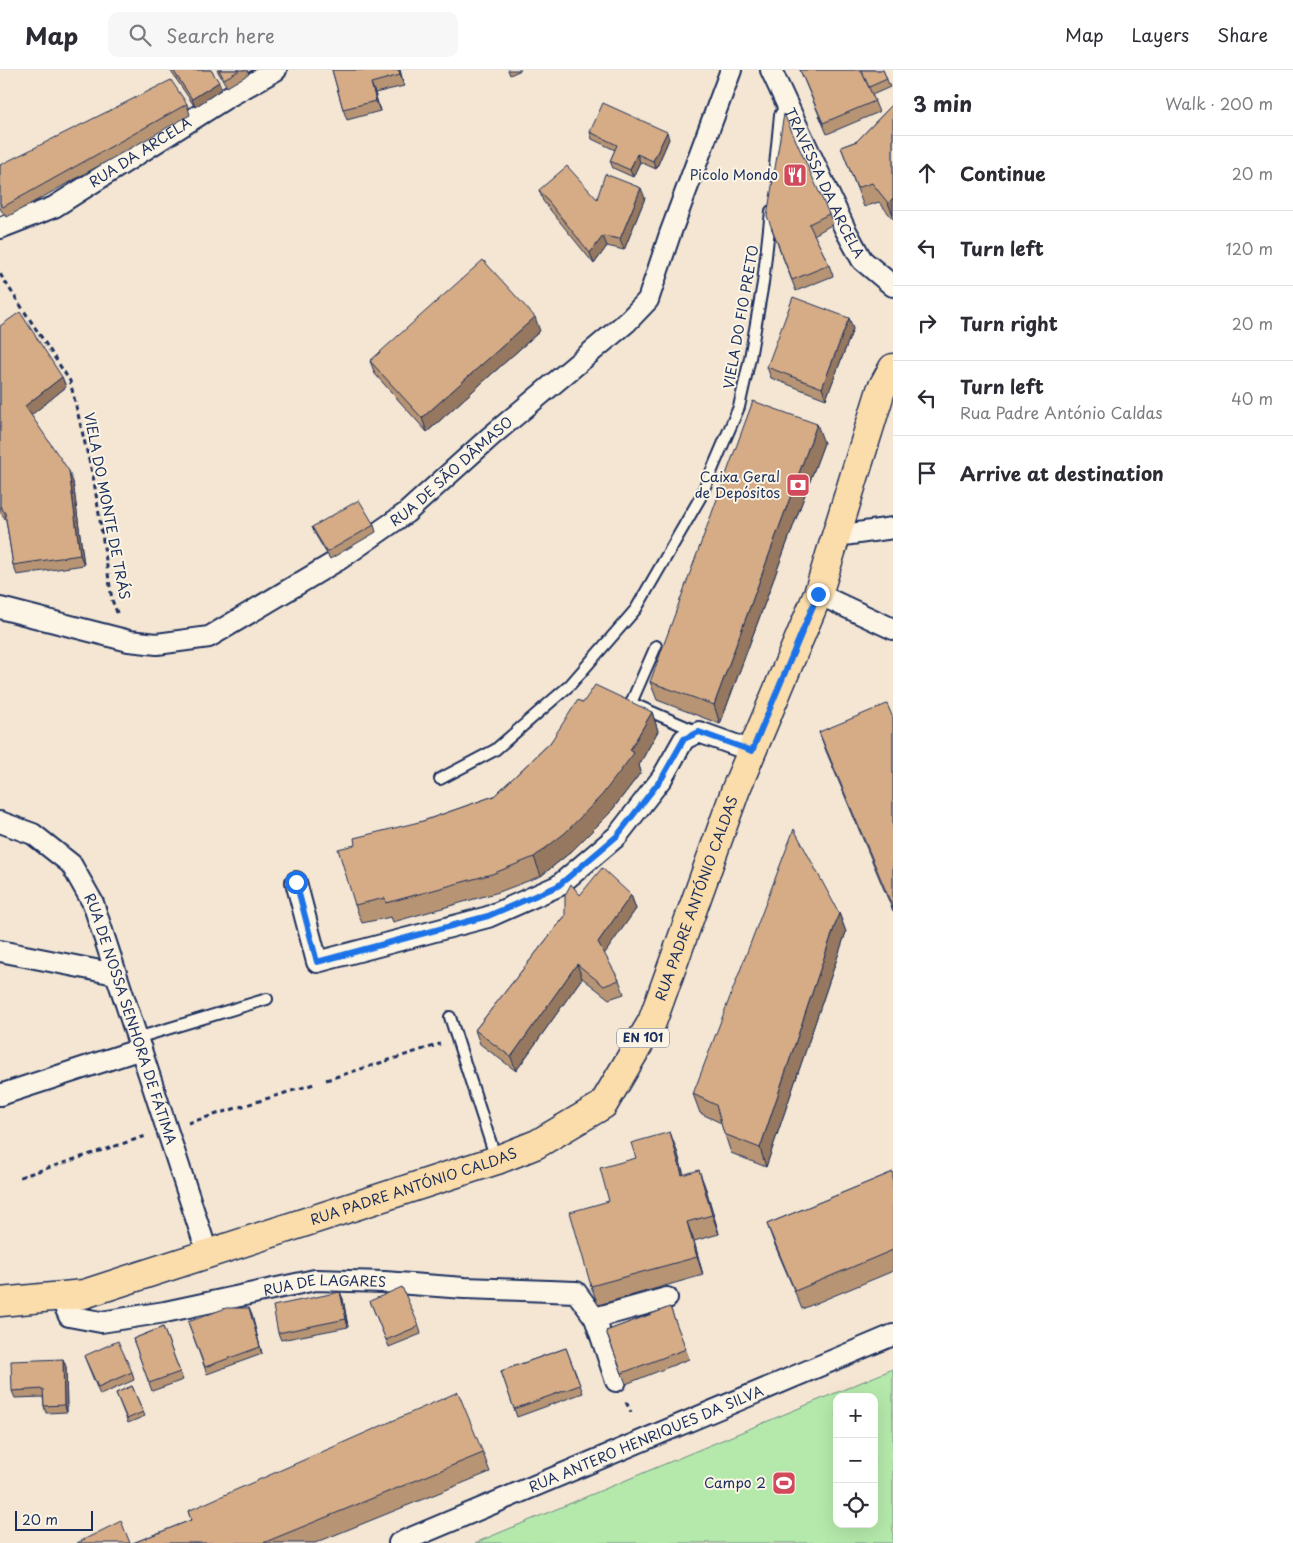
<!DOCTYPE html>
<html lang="en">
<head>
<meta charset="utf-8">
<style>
	body { margin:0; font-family:"Playpen Sans",sans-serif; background:#f7f7f7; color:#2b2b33 }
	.controls { position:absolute; right:15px; bottom:15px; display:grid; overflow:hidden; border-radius:10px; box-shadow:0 5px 20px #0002 }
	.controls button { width:45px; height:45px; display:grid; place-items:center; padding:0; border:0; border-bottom:1px solid #e1e1e2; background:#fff; color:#2b2b33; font:25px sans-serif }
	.scale { position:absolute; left:15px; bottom:12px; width:78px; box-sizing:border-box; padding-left:5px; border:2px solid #1b2f5e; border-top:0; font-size:14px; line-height:18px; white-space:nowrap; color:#1b2f5e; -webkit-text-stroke:4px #fcf5e5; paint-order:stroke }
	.stop { position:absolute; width:15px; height:15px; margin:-11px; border:4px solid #1a73e8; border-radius:50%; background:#fff }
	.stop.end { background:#1a73e8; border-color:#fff; box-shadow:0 1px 5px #0008 }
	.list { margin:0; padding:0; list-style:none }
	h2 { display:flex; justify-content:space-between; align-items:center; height:65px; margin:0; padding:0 20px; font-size:21px }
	h2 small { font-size:16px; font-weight:400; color:#7c7c81 }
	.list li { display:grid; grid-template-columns:32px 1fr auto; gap:15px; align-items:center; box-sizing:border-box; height:75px; padding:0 20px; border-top:1px solid #e1e1e2 }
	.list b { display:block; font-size:19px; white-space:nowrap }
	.list p { margin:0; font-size:16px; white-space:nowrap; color:#7c7c81 }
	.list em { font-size:16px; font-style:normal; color:#7c7c81 }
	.icon { flex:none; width:28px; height:28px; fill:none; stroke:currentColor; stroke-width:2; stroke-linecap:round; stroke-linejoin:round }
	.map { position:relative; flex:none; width:893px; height:1473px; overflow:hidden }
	header { display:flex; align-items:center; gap:30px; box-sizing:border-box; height:70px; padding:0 25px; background:#fff; border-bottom:1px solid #e1e1e2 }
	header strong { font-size:24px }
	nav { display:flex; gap:28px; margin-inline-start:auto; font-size:18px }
	.search { width:350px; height:45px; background:#f7f7f7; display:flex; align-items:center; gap:12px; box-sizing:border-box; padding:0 18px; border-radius:10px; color:#7c7c81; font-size:19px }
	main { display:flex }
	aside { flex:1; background:#fff }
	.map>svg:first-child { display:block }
	.green { fill:#b5e9ab; stroke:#688c84; fill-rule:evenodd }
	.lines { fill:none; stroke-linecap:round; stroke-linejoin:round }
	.lane-casing { stroke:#1b2f5e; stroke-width:14 }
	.street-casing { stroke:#1b2f5e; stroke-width:24 }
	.primary-casing { stroke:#1b2f5e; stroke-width:31 }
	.path { stroke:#1b2f5e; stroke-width:3; stroke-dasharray:5 4; stroke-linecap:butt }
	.lane { stroke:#fcf5e5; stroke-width:10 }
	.street { stroke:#fcf5e5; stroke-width:20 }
	.primary { stroke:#fbddab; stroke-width:28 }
	.wall { fill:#b79473; stroke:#1b2f5e }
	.shaded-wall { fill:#95785e; stroke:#1b2f5e }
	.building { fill:#d5ac86; stroke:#1b2f5e }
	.route { stroke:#1a73e8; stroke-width:6 }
	.labels { text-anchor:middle; stroke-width:4; stroke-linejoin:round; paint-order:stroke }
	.shield { fill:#fcf5e5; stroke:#5e6a86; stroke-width:1 }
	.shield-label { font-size:12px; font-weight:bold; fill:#1b2f5e }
	.street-label { font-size:14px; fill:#1b2f5e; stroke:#fcf5e5 }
	.poi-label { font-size:14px; fill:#1b2f5e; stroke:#fcf5e5; text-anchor:end }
</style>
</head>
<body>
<header>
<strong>Map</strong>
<div class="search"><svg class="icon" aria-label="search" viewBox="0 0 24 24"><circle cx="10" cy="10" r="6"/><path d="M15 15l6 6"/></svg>Search here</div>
<nav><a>Map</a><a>Layers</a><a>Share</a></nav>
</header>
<main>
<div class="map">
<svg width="893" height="1473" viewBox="0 0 893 1473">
	<rect width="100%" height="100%" fill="#f4e6d2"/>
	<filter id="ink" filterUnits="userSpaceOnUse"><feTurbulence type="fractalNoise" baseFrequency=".02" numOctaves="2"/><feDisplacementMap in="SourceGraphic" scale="10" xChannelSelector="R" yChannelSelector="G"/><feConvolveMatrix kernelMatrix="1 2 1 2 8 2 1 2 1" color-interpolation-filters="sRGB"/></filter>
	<g filter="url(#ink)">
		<!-- green -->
		<path class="green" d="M 893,1299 L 893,1473 L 475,1473 ZM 837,1327 L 874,1327 L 874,1454 L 837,1454 Z"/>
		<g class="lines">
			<!-- lane casing -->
			<g class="lane-casing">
				<g id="lane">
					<polyline points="774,106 780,45 787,34"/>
					<polyline points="656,576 631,633 698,662"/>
					<polyline points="440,709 495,680 570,615 636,539 700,428 739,337 750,288 763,213 771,141"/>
					<polyline points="450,947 496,1089"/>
					<polyline points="137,968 267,929"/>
				</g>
			</g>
			<!-- street casing -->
			<g class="street-casing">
				<g id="street">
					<path id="s1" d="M 771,0 L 845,159 L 862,190 L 893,216"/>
					<path id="s2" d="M 0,158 L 54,137 L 226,28 L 276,0"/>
					<polyline points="837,466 893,458"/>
					<polyline points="818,524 893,559"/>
					<path id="s3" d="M 0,538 L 129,571 L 157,574 L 209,567 L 340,489 L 406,443 L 490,367 L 627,252 L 648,230 L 670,164 L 731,0"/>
					<path id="s4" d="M 0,752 L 33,764 L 71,794 L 93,833 L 208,1185"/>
					<polyline points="296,812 317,892 488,847 558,816 617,766 662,708 684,669 699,662 752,681"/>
					<polyline points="0,881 115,904"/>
					<polyline points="0,1025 141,979"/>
					<path id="s5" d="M 60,1226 L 69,1246 L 101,1252 L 165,1242 L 315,1210 L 384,1212 L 464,1218 L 576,1222 L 595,1248 L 667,1228"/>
					<polyline points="595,1248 616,1311"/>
					<path id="s6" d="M 399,1473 L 893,1265"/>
				</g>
			</g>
			<!-- primary casing -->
			<g class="primary-casing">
				<g id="primary">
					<path id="s7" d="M 0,1232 L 84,1224 L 497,1090 L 537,1074 L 603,1035 L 652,952 L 736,719 L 818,524 L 881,320 L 893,298"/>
				</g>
			</g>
			<!-- path -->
			<g class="path">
				<polyline points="0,204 70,311 94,411 112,530 118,545"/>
				<polyline points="326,1010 440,974"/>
				<polyline points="188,1053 314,1014"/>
				<polyline points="20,1107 146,1066"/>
				<polyline points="626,1332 631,1342"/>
			</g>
			<!-- lane -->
			<use href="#lane" class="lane"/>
			<!-- street -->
			<use href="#street" class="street"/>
			<!-- primary -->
			<use href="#primary" class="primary"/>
		</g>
		<!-- wall -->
		<g class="wall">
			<polygon points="170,0 211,0 222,19 195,37"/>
			<polygon points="217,0 247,0 249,4 227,17"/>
			<polygon points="332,0 400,0 404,16 375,23 380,41 347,50 343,39"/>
			<polygon points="508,0 521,0 510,5"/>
			<polygon points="800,0 883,0 890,17 872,25 879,42 827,64"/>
			<polygon points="187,34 190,45 7,147 0,139 0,95"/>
			<polygon points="893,34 893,149 879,132 864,137 841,77 857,71"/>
			<polygon points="590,62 669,69 656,99 640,92 633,107 613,98 610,91 615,80 592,69"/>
			<polygon points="539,120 597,129 645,128 624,180 607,176 594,194 543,131"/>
			<polygon points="829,144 833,154 814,165 829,195 833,206 796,221 771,157"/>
			<polygon points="849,248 853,259 826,329 771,308 767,297"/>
			<polygon points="0,256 62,307 66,317 31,345 73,412 84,495 17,505 13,495 6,450 0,442"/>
			<polygon points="540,261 427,362 375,304 370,291"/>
			<polygon points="824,373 720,654 657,630 650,612"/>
			<polygon points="374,455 376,462 330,489 315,464 312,457"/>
			<polygon points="583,633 652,642 658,661 639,695 641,702 609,744 572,781 541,806 499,822 393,852 391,847 362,853 355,835 355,775 494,726 550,673"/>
			<polygon points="893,648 893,841 826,681 819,662"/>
			<polygon points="580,825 631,825 636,839 604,884 619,910 624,924 609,929 582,908 516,1001 480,974 475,960 565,846"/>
			<polygon points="839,843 846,862 766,1097 731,1083 721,1053 700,1043 693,1024"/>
			<polygon points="677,1081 684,1105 706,1119 719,1164 694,1171 703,1205 598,1235 591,1216 609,1131"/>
			<polygon points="893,1102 893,1201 802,1239 774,1173 767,1154"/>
			<polygon points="340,1222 343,1229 348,1257 281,1270 278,1263"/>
			<polygon points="370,1231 419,1256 421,1264 389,1277"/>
			<polygon points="670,1237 689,1289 626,1314 606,1261"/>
			<polygon points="249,1238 262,1284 207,1304 188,1252"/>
			<polygon points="163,1257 183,1310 152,1321 133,1269"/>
			<polygon points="566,1278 583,1323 517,1347 501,1301"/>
			<polygon points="84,1286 132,1302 134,1310 100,1325"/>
			<polygon points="63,1289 66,1297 67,1342 46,1343 44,1336 43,1327 15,1328 12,1321"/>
			<polygon points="132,1316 145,1346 128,1353 116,1323"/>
			<polygon points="483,1383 490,1402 315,1473 133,1473 191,1450 188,1441"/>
		</g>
		<!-- shaded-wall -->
		<g class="shaded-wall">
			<polygon points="399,0 400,0 404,16 400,5"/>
			<polygon points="219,12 222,19 195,37 192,29"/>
			<polygon points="371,13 375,23 380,41 376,31"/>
			<polygon points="667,62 669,69 656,99 653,91"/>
			<polygon points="637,84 640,92 633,107 630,100"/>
			<polygon points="641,118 645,128 624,180 620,169"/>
			<polygon points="893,128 893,145 888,133"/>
			<polygon points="603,166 607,176 594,194 590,183"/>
			<polygon points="535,247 540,261 427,362 422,348"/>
			<polygon points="849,248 853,259 826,329 822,318"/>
			<polygon points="62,307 66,317 29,347 25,336"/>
			<polygon points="817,354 824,373 720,654 714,635"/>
			<polygon points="69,401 73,412 84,495 80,485"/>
			<polygon points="652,642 658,661 639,695 641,702 609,744 572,781 541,806 534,787 630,680"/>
			<polygon points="631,825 636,839 603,886 598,872"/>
			<polygon points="839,843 846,862 766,1097 760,1078"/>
			<polygon points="577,894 582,908 516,1001 511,987"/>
			<polygon points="670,1062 677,1081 689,1124 682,1105"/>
			<polygon points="699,1100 706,1119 719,1164 712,1145"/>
			<polygon points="687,1152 694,1171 703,1205 697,1187"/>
			<polygon points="340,1222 343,1229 348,1257 346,1249"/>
			<polygon points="249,1238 252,1245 262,1284 260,1277"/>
			<polygon points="63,1289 66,1297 67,1342 64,1335"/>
		</g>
		<!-- building -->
		<g class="building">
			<polygon points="173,0 211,0 219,12 192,29"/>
			<polygon points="219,0 240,0 224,9"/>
			<polygon points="332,0 399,0 400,5 371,13 376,31 343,39"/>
			<polygon points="800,0 861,0 875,31 823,53"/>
			<polygon points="861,0 883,0 887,9 869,17"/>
			<polygon points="171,10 187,34 3,137 0,133 0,95"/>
			<polygon points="603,33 667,62 653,91 637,84 630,100 610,91 617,75 590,62"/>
			<polygon points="893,34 893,128 888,133 872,113 857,118 841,77 857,71"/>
			<polygon points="784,44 829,144 809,154 829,195 792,210 767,146"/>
			<polygon points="567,96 597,129 605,104 641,118 620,169 603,166 590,183 539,120"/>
			<polygon points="483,190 535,247 422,348 370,291"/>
			<polygon points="793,227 849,248 822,318 767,297"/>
			<polygon points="20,242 62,307 25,336 69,401 80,485 13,495 5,443 0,436 0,256"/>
			<polygon points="753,331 817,354 714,635 650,612"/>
			<polygon points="359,430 374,455 327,482 312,457"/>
			<polygon points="595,615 652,642 630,680 634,683 602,725 565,763 534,787 492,804 386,833 385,828 355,835 338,779 355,775 354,768 423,751 494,726 550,673 578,630 583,633"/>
			<polygon points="887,634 893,648 893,838 819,662"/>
			<polygon points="794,759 839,843 760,1078 724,1064 716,1035 693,1024"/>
			<polygon points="602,798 631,825 598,872 619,910 604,916 577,894 511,987 475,960 565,846 565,825 571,814 580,825"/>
			<polygon points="670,1062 682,1105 699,1100 712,1145 687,1152 697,1187 591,1216 570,1142 609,1131 600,1098 636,1088 631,1073"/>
			<polygon points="893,1102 893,1180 795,1221 767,1154"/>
			<polygon points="402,1217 419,1256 386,1270 370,1231"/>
			<polygon points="340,1222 346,1249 278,1263 273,1236"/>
			<polygon points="670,1237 686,1279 622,1303 606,1261"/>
			<polygon points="226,1238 249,1238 260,1277 205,1297 188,1252"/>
			<polygon points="163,1257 180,1302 149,1313 133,1269"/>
			<polygon points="118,1271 132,1302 98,1317 84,1286"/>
			<polygon points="566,1278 580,1315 514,1339 501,1301"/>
			<polygon points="63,1289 64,1335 44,1336 43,1319 12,1321 11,1291"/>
			<polygon points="132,1316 143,1342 127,1349 116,1323"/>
			<polygon points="458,1322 483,1383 263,1473 133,1473 191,1450 188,1441"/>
			<polygon points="121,1451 130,1473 77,1473"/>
		</g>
	</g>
	<g class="lines" filter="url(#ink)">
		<!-- route -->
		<polyline class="route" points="296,812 317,892 488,846 558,816 617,766 662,708 684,669 699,662 752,681 818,524"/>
	</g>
	<!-- icons -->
	<defs>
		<g id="restaurant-square" transform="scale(1.25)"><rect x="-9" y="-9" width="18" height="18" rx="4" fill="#d1495b" stroke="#fcf5e5"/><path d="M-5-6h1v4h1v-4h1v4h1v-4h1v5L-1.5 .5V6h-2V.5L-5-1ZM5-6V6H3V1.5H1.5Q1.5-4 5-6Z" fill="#fff"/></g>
		<g id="bank-square" transform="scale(1.25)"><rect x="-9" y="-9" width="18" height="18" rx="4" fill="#d1495b" stroke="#fcf5e5"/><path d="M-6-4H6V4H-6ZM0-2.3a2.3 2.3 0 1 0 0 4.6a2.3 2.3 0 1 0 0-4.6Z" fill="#fff"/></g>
		<g id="stadium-square" transform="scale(1.25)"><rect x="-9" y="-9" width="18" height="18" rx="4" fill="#d1495b" stroke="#fcf5e5"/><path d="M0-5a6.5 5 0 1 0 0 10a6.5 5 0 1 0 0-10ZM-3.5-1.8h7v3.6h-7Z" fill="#fff"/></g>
	</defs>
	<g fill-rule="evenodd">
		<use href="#restaurant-square" x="795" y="105"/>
		<use href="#bank-square" x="798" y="415"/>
		<use href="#stadium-square" x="784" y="1413"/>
	</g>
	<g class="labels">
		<!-- shield labels -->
		<rect class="shield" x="617" y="958.5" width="52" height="19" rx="4"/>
		<g class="shield-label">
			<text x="643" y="972">EN 101</text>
		</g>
		<!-- street labels -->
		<g class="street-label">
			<text dy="5" stroke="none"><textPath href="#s2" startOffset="160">RUA DA ARCELA</textPath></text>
			<text dy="5" stroke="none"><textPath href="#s1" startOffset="125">TRAVESSA DA ARCELA</textPath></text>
			<text transform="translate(741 247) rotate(-80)" y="5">VIELA DO FIO PRETO</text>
			<text dy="5" stroke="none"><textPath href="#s3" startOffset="508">RUA DE SÃO DÂMASO</textPath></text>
			<text transform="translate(107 436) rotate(79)" y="5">VIELA DO MONTE DE TRÁS</text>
			<text dy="5" stroke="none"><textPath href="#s7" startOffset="866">RUA PADRE ANTÓNIO CALDAS</textPath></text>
			<text dy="5" stroke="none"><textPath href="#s4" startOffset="250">RUA DE NOSSA SENHORA DE FÁTIMA</textPath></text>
			<text dy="5" stroke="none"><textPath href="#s7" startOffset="431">RUA PADRE ANTÓNIO CALDAS</textPath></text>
			<text dy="5" stroke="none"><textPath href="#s5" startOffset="282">RUA DE LAGARES</textPath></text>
			<text dy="5" stroke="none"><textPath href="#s6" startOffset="268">RUA ANTERO HENRIQUES DA SILVA</textPath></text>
		</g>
		<!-- poi labels -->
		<g class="poi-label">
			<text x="778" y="110">Picolo Mondo</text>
			<text x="780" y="412">Caixa Geral<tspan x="780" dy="16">de Depósitos</tspan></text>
			<text x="766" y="1418">Campo 2</text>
		</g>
	</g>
</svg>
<div class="controls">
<button>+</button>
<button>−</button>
<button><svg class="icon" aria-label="locate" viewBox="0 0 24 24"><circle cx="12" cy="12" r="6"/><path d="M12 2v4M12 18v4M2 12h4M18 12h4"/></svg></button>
</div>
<div class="scale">20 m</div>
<div class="stop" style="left:296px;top:812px"></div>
<div class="stop end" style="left:818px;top:524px"></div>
</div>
<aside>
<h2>3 min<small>Walk · 200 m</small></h2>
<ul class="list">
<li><svg class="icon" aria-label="ahead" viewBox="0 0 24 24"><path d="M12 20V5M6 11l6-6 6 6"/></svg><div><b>Continue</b></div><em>20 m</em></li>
<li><svg class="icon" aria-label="left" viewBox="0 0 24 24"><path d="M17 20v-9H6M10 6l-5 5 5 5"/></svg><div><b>Turn left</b></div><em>120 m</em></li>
<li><svg class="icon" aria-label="right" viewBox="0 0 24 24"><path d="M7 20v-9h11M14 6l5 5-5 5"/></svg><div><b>Turn right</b></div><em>20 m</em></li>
<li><svg class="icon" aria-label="left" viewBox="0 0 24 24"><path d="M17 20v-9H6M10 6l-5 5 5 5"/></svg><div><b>Turn left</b><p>Rua Padre António Caldas</p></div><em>40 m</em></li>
<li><svg class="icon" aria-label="arrive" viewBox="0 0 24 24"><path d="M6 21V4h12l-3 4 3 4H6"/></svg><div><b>Arrive at destination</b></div></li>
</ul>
</aside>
</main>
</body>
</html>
